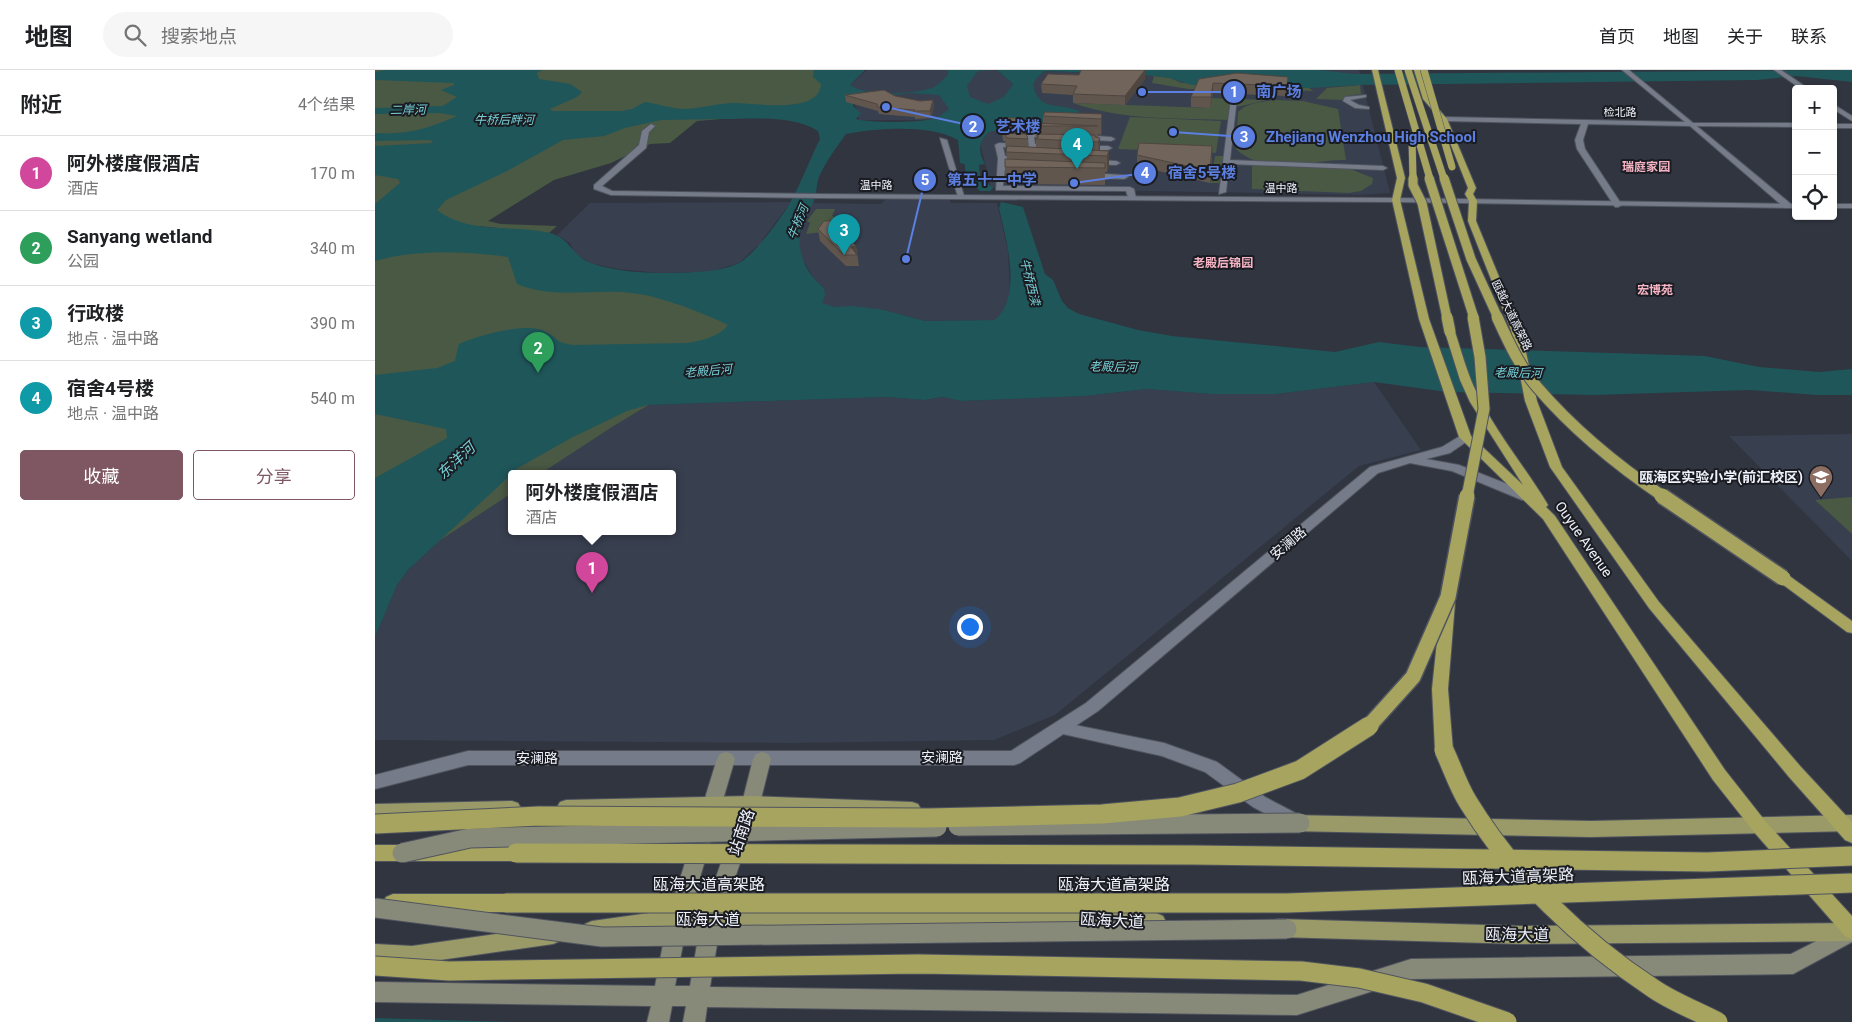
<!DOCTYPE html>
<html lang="zh">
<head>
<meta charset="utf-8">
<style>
	body { margin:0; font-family:Roboto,"Noto Sans SC",sans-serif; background:#f6f6f6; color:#202124 }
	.controls { position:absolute; right:15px; top:15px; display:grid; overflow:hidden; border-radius:5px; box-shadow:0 1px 4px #0004 }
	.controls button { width:45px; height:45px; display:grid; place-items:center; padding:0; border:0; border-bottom:1px solid #e0e0e0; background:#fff; color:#202124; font:25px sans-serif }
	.you { position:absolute; left:594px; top:556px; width:18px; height:18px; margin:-12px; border:4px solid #fff; border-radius:50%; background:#1a73e8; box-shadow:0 0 0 8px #1a73e833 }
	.badge { display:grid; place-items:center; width:32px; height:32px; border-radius:50%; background:#7e5763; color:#fff; font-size:16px; font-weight:700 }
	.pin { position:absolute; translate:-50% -41px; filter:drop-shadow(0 1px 2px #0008) }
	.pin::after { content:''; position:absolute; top:26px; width:18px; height:15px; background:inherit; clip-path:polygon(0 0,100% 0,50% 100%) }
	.popup { position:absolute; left:133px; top:400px; width:168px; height:65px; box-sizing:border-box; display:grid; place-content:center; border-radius:5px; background:#fff; filter:drop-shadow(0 1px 4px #0005); font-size:16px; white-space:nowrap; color:#757577 }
	.popup b { font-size:19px; color:#202124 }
	.popup::after { content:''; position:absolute; left:50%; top:100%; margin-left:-10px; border:10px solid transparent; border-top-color:#fff }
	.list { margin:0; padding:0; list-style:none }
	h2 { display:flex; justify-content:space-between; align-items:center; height:65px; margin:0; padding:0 20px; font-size:21px }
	h2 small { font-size:16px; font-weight:400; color:#757577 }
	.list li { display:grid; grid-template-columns:32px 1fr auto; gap:15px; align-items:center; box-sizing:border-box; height:75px; padding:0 20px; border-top:1px solid #e0e0e0 }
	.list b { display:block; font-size:19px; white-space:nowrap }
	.list p { margin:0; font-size:16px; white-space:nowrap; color:#757577 }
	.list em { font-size:16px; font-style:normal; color:#757577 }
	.actions { display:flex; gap:10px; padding:15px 20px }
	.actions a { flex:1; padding:11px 0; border:1px solid #7e5763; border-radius:5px; text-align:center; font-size:18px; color:#7e5763 }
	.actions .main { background:#7e5763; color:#fff }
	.icon { flex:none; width:28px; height:28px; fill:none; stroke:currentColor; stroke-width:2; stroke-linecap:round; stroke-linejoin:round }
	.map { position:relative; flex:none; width:1477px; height:952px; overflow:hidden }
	header { display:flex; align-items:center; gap:30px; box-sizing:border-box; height:70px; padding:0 25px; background:#fff; border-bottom:1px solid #e0e0e0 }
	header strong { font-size:24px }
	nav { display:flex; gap:28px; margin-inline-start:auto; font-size:18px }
	.search { width:350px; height:45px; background:#f6f6f6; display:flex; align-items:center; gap:12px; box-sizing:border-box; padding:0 18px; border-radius:28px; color:#757577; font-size:19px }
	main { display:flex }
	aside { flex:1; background:#fff }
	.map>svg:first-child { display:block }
	.built { fill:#383f4f; fill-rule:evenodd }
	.green { fill:#495943 }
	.water { fill:#1f565a; fill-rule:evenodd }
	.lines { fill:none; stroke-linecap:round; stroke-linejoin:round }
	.river { fill:#1f565a; fill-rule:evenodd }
	.minor-casing { stroke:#50545e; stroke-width:2 }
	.tertiary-casing { stroke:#50545e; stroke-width:2 }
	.secondary-casing { stroke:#50545e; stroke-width:2 }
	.primary-casing { stroke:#50545e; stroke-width:2 }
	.trunk-casing { stroke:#50545e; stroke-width:2 }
	.minor { fill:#757b89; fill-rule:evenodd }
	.tertiary { fill:#757b89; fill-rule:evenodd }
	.secondary { fill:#888a79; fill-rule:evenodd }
	.primary { fill:#9a9a69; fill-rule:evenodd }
	.trunk { fill:#a6a45e; fill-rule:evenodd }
	.secondary-bridge-casing { stroke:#50545e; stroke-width:21; stroke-linecap:butt }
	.trunk-bridge-far4-casing { stroke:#50545e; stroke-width:8; stroke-linecap:butt }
	.trunk-bridge-far3-casing { stroke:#50545e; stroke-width:11; stroke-linecap:butt }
	.trunk-bridge-far2-casing { stroke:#50545e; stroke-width:13; stroke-linecap:butt }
	.trunk-bridge-far1-casing { stroke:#50545e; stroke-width:18; stroke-linecap:butt }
	.trunk-bridge-casing { stroke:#50545e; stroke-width:21; stroke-linecap:butt }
	.secondary-bridge { stroke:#888a79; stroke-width:19 }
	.trunk-bridge-far4 { stroke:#a6a45e; stroke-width:7 }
	.trunk-bridge-far3 { stroke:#a6a45e; stroke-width:9 }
	.trunk-bridge-far2 { stroke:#a6a45e; stroke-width:11 }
	.trunk-bridge-far1 { stroke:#a6a45e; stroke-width:15 }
	.trunk-bridge { stroke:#a6a45e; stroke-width:19 }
	.wall { fill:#61564e }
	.shaded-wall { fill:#4f4640 }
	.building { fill:#71645b; stroke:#4f4640 }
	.labels { text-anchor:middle; stroke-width:4; stroke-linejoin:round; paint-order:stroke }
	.far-street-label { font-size:11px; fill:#eff2fa; stroke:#1a1c22 }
	.far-water-label { font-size:12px; font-style:italic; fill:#76d1d8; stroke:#1a1c22 }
	.far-neighbourhood-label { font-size:12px; font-weight:bold; fill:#f7b4c4; stroke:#1a1c22 }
	.poi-label { font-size:14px; font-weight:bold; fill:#eff2fa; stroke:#1a1c22; text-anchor:end }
	.street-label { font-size:14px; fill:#eff2fa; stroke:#1a1c22 }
	.water-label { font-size:15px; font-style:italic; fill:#76d1d8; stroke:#1a1c22 }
	.near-street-label { font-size:16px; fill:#eff2fa; stroke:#1a1c22 }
	.leader { fill:none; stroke:#5c7fe2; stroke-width:2 }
	.callout-dot { fill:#5c7fe2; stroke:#1a1c22; stroke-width:2 }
	.mark-label { font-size:15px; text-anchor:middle; font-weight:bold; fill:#fff }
	.callout-label { font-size:15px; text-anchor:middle; font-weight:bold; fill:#5c7fe2; stroke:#1a1c22; stroke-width:4; stroke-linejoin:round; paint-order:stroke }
</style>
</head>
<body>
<header>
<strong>地图</strong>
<div class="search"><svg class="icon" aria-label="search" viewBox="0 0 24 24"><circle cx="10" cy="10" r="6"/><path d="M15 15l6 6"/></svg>搜索地点</div>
<nav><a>首页</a><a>地图</a><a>关于</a><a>联系</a></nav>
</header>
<main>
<aside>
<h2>附近<small>4个结果</small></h2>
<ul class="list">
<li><span class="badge" style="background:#d1479c">1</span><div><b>阿外楼度假酒店</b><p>酒店</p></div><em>170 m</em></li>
<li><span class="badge" style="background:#2e9e5b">2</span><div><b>Sanyang wetland</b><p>公园</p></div><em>340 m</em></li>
<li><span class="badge" style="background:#0f9aa8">3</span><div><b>行政楼</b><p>地点 · 温中路</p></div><em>390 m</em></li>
<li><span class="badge" style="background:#0f9aa8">4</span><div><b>宿舍4号楼</b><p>地点 · 温中路</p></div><em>540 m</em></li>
</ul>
<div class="actions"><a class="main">收藏</a><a>分享</a></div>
</aside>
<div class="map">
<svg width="1477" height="952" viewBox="0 0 1477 952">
	<rect width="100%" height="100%" fill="#303540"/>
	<!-- built -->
	<g class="built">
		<polygon points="492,0 622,0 638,14 633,22 661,23 658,18 661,8 670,1 770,5 772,0 984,0 1015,123 984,125 616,118 605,73 555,50 484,50 475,15"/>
		<polygon points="512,128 574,129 576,133 622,133 633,181 635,226 629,242 621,250 550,251 509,240 455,240 446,233 449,218 441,212 425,185 382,176 364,193 333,202 285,203 243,199 216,193 200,184 195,173 182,165 215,133 416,132 387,170 423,173 431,141 438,133 506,134"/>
		<path d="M 999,312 L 1046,380 L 984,396 L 680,645 L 619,670 L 417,673 L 0,670 L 0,567 L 22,515 L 33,500 L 143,398 L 272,335 L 511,327 L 549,330 L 568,327 L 586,331 L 710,326 L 772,319 L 836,324 L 901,324 ZM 137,404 L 297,404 L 297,462 L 137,462 Z"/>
		<polygon points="1477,364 1477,491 1354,366"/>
	</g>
	<!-- green -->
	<g class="green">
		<polygon points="0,0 475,0 456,40 322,51 295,73 275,74 236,93 179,110 113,151 126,154 182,156 174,163 103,156 89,165 417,248 237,357 165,404 137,404 137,423 0,513"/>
		<polygon points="779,6 795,8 807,13 934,18 938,21 813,19 777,13"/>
		<polygon points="985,15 986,24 972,26 968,30 941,29 952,18"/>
		<path d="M 834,28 L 892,30 L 858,38 L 857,50 C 803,48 749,51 698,33 L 835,38 Z"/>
		<path d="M 900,30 L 928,31 L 963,39 L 971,90 C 937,89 890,107 861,79 L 863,42 C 873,32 887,32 900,30 Z"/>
		<polygon points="755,47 846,51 841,83 743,79"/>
		<polygon points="840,86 849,86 844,113 835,113"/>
		<polygon points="877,95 973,98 998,108 997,114 986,121 974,123 877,119"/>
		<polygon points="441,139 460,139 457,146 468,151 448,162 431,164 435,153 432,151"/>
		<polygon points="1477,427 1477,464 1440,430"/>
	</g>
	<!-- water -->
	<g class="water">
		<path d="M 11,0 L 167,0 L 162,3 L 164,9 L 195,14 L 207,22 L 202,27 L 175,39 L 177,41 L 247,41 L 257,39 L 270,32 C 282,34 295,38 307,39 C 324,39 340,34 357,33 C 377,32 444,46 446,14 L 438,7 L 439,0 L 490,0 L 475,15 C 491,27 538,24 557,18 C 563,16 568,9 573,5 L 573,0 L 618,0 L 603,1 L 592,16 L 595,27 L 613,34 L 629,27 L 638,14 L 622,0 L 945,0 L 979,4 L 1477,0 L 1477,12 L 1421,6 L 1382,10 L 985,15 L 934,18 L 817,15 L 795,8 L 770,5 L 670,1 C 663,6 656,12 660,21 C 667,41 687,33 704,41 L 703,46 C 674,55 644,56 614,62 C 603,71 603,83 610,94 L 596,96 L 585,93 L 583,70 C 556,54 501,58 471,64 C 461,78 451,91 444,107 C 441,115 442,125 438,133 C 437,137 433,139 431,142 C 418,170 425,199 449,218 L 450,225 L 447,233 L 460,237 L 478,236 L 509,240 L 550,251 L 620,250 C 648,226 631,169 624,138 L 626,132 L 648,137 L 670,204 L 678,210 L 687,231 L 693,238 L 704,244 L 763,260 L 797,266 L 960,282 L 1004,272 L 1044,277 L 1330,286 L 1384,297 L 1444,302 L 1477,299 L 1477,325 L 1442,325 L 1375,320 L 1218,325 L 1072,322 L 999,312 L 901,324 L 836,324 L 772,319 L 710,326 L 586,331 L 568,327 L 549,330 L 511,327 L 272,335 L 252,341 L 196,368 L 143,398 L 33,500 L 22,515 L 0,567 L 0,408 L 72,368 L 71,359 L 0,344 L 0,305 L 62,298 L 80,291 L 84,274 C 102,266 153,251 171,262 C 185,269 179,272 198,275 L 312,273 C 328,270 342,268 353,255 C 323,241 279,223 246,222 C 212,220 175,228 142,214 L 133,187 C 90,181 41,179 0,191 L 0,134 L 25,113 L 23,109 L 0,105 L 0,76 L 58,73 L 56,70 L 0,71 L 0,63 C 32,65 52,59 82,46 L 65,43 L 0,44 L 0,38 L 68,36 L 82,27 L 66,20 L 79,15 L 79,13 L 0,10 L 0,2 ZM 535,23 L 564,25 L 574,39 C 569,43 565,47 557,49 C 543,53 494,53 481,49 L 486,43 L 478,36 L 479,30 ZM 349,49 C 378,49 417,45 443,61 L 445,69 C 435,89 427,111 416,131 C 408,146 378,187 362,194 C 340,203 318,202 295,203 C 270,203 240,202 216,193 C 198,187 195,168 175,163 C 137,154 95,165 62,140 L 71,130 L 132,101 L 188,70 L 229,66 L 250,58 L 286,50 Z"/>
		<polygon points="0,948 135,952 0,952"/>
	</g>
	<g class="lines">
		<!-- river -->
		<polygon class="river" points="591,58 598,62 595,66 603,86 605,106 618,118 615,121 605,121 591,108 589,86 581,65 586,59"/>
		<!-- minor casing -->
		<g class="minor-casing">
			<g id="minor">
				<polygon points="1247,0 1254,0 1416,134 1416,138 1410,138 1315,56 1213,54 1208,70 1210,79 1247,135 1243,137 1240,137 1202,79 1200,70 1206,54 1069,51 1066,49 1069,47 1310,52"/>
				<polygon points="991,25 991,27 975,30 984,35 994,37 994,39 980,38 968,31 970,27"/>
				<polygon points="859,26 862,28 855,90 1008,96 1012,98 1008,100 854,94 851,122 844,124 856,28"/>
				<polygon points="276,54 280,56 274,62 271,78 227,116 237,121 444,124 448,126 444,128 236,125 219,119 219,115 264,75 267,61"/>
				<polygon points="655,63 683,64 684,66 680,68 659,67 660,74 682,77 678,79 661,79 662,83 658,85 654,83 654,78 628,77 630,86 652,89 648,91 631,90 628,116 755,117 759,119 761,128 754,130 751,121 621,120 623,88 620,75 624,73 653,74 651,65"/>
				<polygon points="707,65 736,67 740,69 736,71 704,69 703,67"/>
				<polygon points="565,68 572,70 590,129 583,127"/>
				<polygon points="707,76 733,76 737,78 733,80 704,80 704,76"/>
				<polygon points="717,90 741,91 745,93 741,95 714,94 714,90"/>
				<polygon points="712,103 749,105 753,107 749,109 709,107 708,105"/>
				<polygon points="1090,363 1096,367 1094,370 1075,383 1051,389 1084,395 1157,424 1158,427 1157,430 1147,430 1077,401 1035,393 1003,403 723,641 645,693 639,695 93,695 0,719 0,705 93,681 636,681 711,633 995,397 1067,377"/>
			</g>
		</g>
		<!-- tertiary casing -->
		<g class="tertiary-casing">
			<g id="tertiary">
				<polygon points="1399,0 1406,0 1434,19 1426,19"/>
				<polygon points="1458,34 1477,46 1477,51 1458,39"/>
				<polygon points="1315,53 1421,53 1421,57 1317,56"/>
				<rect x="1458" y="54" width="19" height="4"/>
				<polygon points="441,124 1021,128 1421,134 1421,138 1021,132 444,128 441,128"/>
				<rect x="1458" y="134" width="19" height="4"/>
				<polygon points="685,652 789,673 842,692 890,727 928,747 931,752 928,757 922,760 916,757 878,737 830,702 787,686 679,662 677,658 679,654"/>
			</g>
		</g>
		<!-- secondary casing -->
		<g class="secondary-casing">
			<polygon id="secondary" points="351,682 357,684 360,689 313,848 300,916 315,916 326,850 367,733 378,689 381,684 387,682 393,684 396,689 385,733 346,850 335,917 922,925 1036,889 1416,884 1477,853 1477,872 1418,904 1036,909 922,945 332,937 330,952 308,952 311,936 297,936 294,952 272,952 276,936 0,932 0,912 280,916 293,848 342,689 345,684"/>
		</g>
		<!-- primary casing -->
		<g class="primary-casing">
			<g id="primary">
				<polygon points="376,726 537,732 543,734 546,739 543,744 537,746 376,740 191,744 185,742 182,737 185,732 191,730"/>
				<polygon points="137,731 143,733 146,738 143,743 137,745 0,748 0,734"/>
				<polygon points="915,745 1216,751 1477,745 1477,761 1216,767 915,761 909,758 906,753 909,748"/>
				<polygon points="624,836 781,843 788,846 791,852 788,858 781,861 624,854 336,859 303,857 217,869 210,866 207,860 210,854 217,851 303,839 336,841"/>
				<polygon points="903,849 1146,856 1477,853 1477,871 1146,874 903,867 896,864 893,858 896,852"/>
				<polygon points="178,856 185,859 188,865 185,871 178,874 37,894 0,892 0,874 37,876"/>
			</g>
		</g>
		<!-- trunk casing -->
		<g class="trunk-casing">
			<g id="trunk">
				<path d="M 997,0 L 1003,0 L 1030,108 L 1025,130 L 1054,249 L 1096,366 L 1148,415 L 1095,332 L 1085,310 L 1070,262 L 1075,259 L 1080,262 C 1086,280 1091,299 1099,317 C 1118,359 1149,395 1173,435 L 1171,437 L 1180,446 L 1350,700 L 1391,752 L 1477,846 L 1477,869 L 1470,866 L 1379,762 L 1338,710 L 1168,449 L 1084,367 L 1044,249 L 1017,130 L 1022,108 Z"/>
				<polygon points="1039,0 1045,0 1054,28 1072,49 1101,118 1098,124 1102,131 1101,151 1146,260 1162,331 1187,397 1284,532 1426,697 1477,752 1477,773 1470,770 1414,707 1274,538 1175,397 1150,331 1136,260 1093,151 1094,131 1090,124 1093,118 1066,50 1048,29"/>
				<polygon points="1408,503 1413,505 1477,551 1477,563 1472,562 1403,511 1401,508 1403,505"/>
				<polygon points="1073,528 1080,533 1073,619 1078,680 1075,685 1069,687 1063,685 1060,680 1057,619 1066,533"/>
				<polygon points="0,775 141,775 148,777 150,783 148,789 141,791 0,791"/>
				<polygon points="18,824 131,824 138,827 141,833 138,839 131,842 18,842 11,839 8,833 11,827"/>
			</g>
		</g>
		<!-- minor -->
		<use href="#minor" class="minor"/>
		<!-- tertiary -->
		<use href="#tertiary" class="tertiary"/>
		<!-- secondary -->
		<use href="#secondary" class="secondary"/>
		<!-- primary -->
		<use href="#primary" class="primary"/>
		<!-- trunk -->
		<use href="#trunk" class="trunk"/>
		<!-- secondary-bridge casing -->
		<g class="secondary-bridge-casing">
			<g id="secondary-bridge">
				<polyline points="583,756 925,753"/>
				<polyline points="27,783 95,768 562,757"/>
				<polyline points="0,838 227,867 912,859"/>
			</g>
		</g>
		<!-- trunk-bridge-far4 casing -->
		<g class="trunk-bridge-far4-casing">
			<g id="trunk-bridge-far4">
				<polyline points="1023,0 1055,109"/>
				<polyline points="1033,0 1069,109"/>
				<polyline points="1049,0 1077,97"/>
				<polyline points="1037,69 1038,109"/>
			</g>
		</g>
		<!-- trunk-bridge-far3 casing -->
		<g class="trunk-bridge-far3-casing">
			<g id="trunk-bridge-far3">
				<polyline points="1038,108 1038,115 1047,133 1072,248"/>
				<polyline points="1054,108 1099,248"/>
				<polyline points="1069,108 1096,189 1123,248"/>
			</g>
		</g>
		<!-- trunk-bridge-far2 casing -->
		<g class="trunk-bridge-far2-casing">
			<g id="trunk-bridge-far2">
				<polyline points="1072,247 1075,262"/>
				<path d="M 1122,247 C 1133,271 1144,296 1162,317 C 1198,359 1243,396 1289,427"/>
				<polyline points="1092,427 1109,339 1105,287 1098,247"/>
			</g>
		</g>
		<!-- trunk-bridge-far1 casing -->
		<g class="trunk-bridge-far1-casing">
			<g id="trunk-bridge-far1">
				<polyline points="1287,426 1408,508"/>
				<polyline points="993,657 1038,607 1073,527 1092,426"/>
			</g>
		</g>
		<!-- trunk-bridge casing -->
		<g class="trunk-bridge-casing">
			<g id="trunk-bridge">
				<path d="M 1069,680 C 1077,697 1083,716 1093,732 C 1139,807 1206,871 1279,919 C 1298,932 1322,941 1343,952"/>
				<polyline points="0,754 164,746 553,748 727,744 805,737 863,723 925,700 994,656"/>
				<polyline points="141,783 818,785 1332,792 1477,786"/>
				<polyline points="131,833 912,833 1477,813"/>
				<polyline points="0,896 74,901 543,894 926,901 984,908 1049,923 1132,952"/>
			</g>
		</g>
		<!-- secondary-bridge -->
		<use href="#secondary-bridge" class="secondary-bridge"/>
		<!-- trunk-bridge-far4 -->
		<use href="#trunk-bridge-far4" class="trunk-bridge-far4"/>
		<!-- trunk-bridge-far3 -->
		<use href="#trunk-bridge-far3" class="trunk-bridge-far3"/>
		<!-- trunk-bridge-far2 -->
		<use href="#trunk-bridge-far2" class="trunk-bridge-far2"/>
		<!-- trunk-bridge-far1 -->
		<use href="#trunk-bridge-far1" class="trunk-bridge-far1"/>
		<!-- trunk-bridge -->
		<use href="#trunk-bridge" class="trunk-bridge"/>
	</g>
	<!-- wall -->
	<g class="wall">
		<polygon points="913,7 911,26 838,23 835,38 816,37 816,27 824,9"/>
		<polygon points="770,9 750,35 698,33 698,25 667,23 666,14"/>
		<polygon points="470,25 520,26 545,31 558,30 559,37 556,48 540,49 540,47 504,44 503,41 471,32"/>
		<polygon points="727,44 727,60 726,65 723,64 725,81 734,81 734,98 732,102 730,102 730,115 631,114 630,97 632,89 631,81 630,71 628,71 626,55 644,51 650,56 650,64 653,69 654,77 661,77 660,53 668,54 668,46"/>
		<polygon points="762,85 837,87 835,113 762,96"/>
		<polygon points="443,159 479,174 481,176 484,196 471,196 445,171"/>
	</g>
	<!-- shaded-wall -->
	<g class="shaded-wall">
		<polygon points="770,0 770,9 750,35 750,26"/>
		<polygon points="838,13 838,23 835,38 836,27"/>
		<polygon points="558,30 559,37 556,48 555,41"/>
		<polygon points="727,44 727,60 726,65 726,49"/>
		<polygon points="725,68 725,84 724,85 723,72"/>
		<polygon points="734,81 734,98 732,102 732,86"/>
		<polygon points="478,167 479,176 481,176 482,187 482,185 477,185 474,168"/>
	</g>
	<!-- building -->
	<g class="building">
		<polygon points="706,0 770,0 750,26 698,24 702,16 666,14 673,4 704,5"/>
		<polygon points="862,3 913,7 912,16 838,13 836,27 816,27 824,9"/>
		<polygon points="509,20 520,26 545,31 558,30 555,41 539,41 540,40 503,37 502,34 470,25"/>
		<polygon points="670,42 727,44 726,49 668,46"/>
		<polygon points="629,48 643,48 643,51 650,56 626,55"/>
		<polygon points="660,53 723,56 661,56"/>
		<polygon points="629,63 651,64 653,69 632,68"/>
		<polygon points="663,64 720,65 720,67 725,68 723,72 660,69 663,68"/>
		<polygon points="764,73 837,76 835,101 762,85"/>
		<polygon points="632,76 734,81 732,86 631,82"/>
		<polygon points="630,89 730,93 730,98 630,97"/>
		<polygon points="449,151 457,151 478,167 474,168 481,176 476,177 482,185 469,185 443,159"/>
	</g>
	<!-- icons -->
	<defs>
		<g id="school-pin" transform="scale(1.25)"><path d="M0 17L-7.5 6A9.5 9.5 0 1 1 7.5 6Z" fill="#8d6e63" stroke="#1a1c22"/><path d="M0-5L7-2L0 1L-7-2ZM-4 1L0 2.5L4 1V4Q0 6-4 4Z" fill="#fff"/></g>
	</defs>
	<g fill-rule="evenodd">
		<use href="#school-pin" x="1446" y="407"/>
	</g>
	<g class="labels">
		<!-- far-street labels -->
		<g class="far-street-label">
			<text x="1245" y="46">检北路</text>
			<text x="501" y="119">温中路</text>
			<text x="906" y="122">温中路</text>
			<text transform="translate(1137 245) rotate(64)" y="4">瓯越大道高架路</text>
		</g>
		<!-- far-water labels -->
		<g class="far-water-label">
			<text transform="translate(33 40) rotate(-1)" y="4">二岸河</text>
			<text x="129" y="54">牛桥后畔河</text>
			<text transform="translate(423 152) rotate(-68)" y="4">牛桥河</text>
			<text transform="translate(655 212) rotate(76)" y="4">牛桥西渎</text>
			<text transform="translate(738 297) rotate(1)" y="4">老殿后河</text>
			<text transform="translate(333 301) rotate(-5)" y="4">老殿后河</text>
			<text transform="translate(1143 303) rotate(1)" y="4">老殿后河</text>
		</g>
		<!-- far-neighbourhood labels -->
		<g class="far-neighbourhood-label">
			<text x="1271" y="101">瑞庭家园</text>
			<text x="848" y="197">老殿后锦园</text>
			<text x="1280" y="224">宏博苑</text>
		</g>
		<!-- poi labels -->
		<g class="poi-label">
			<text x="1428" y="412">瓯海区实验小学(前汇校区)</text>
		</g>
		<!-- street labels -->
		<g class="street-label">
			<text transform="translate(1209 469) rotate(55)" y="5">Ouyue Avenue</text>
			<text transform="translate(913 473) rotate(-40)" y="5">安澜路</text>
			<text x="567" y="692">安澜路</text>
			<text x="162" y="693">安澜路</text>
		</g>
		<!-- water labels -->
		<g class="water-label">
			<text transform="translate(81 391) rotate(-43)" y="5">东洋河</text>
		</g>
		<!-- near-street labels -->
		<g class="near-street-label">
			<text transform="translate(366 762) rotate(-71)" y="6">站南路</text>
			<text transform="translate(1143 806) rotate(-2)" y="6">瓯海大道高架路</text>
			<text x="334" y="820">瓯海大道高架路</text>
			<text x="739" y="820">瓯海大道高架路</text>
			<text x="333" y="855">瓯海大道</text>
			<text transform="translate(737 850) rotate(3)" y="6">瓯海大道</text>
			<text transform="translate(1142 864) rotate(1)" y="6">瓯海大道</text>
		</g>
	</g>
	<!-- callouts -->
	<path class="leader" d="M767 22L859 22M511 37L598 56M798 62L869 67M699 113L770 103M531 189L550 110"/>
	<g class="callout-dot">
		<circle cx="767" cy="22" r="5"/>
		<circle cx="511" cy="37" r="5"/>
		<circle cx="798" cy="62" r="5"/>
		<circle cx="699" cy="113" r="5"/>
		<circle cx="531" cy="189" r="5"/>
		<circle cx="859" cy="22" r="12"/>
		<circle cx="598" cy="56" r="12"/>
		<circle cx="869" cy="67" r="12"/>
		<circle cx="770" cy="103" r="12"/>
		<circle cx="550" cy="110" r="12"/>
	</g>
	<g class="mark-label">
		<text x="859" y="27">1</text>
		<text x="598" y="62">2</text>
		<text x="869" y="72">3</text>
		<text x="770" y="108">4</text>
		<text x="550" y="115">5</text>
	</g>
	<g class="callout-label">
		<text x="904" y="27">南广场</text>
		<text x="643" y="62">艺术楼</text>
		<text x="996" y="72">Zhejiang Wenzhou High School</text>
		<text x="827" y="108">宿舍5号楼</text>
		<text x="617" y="115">第五十一中学</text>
	</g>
</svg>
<div class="controls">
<button>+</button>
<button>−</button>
<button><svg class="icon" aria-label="locate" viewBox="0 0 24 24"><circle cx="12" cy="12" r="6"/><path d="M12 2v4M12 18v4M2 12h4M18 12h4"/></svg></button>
</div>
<div class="you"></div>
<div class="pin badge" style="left:217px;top:523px;background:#d1479c">1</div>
<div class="popup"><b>阿外楼度假酒店</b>酒店</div>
<div class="pin badge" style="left:163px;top:303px;background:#2e9e5b">2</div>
<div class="pin badge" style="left:469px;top:185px;background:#0f9aa8">3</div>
<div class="pin badge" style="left:702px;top:99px;background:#0f9aa8">4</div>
</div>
</main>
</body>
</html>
